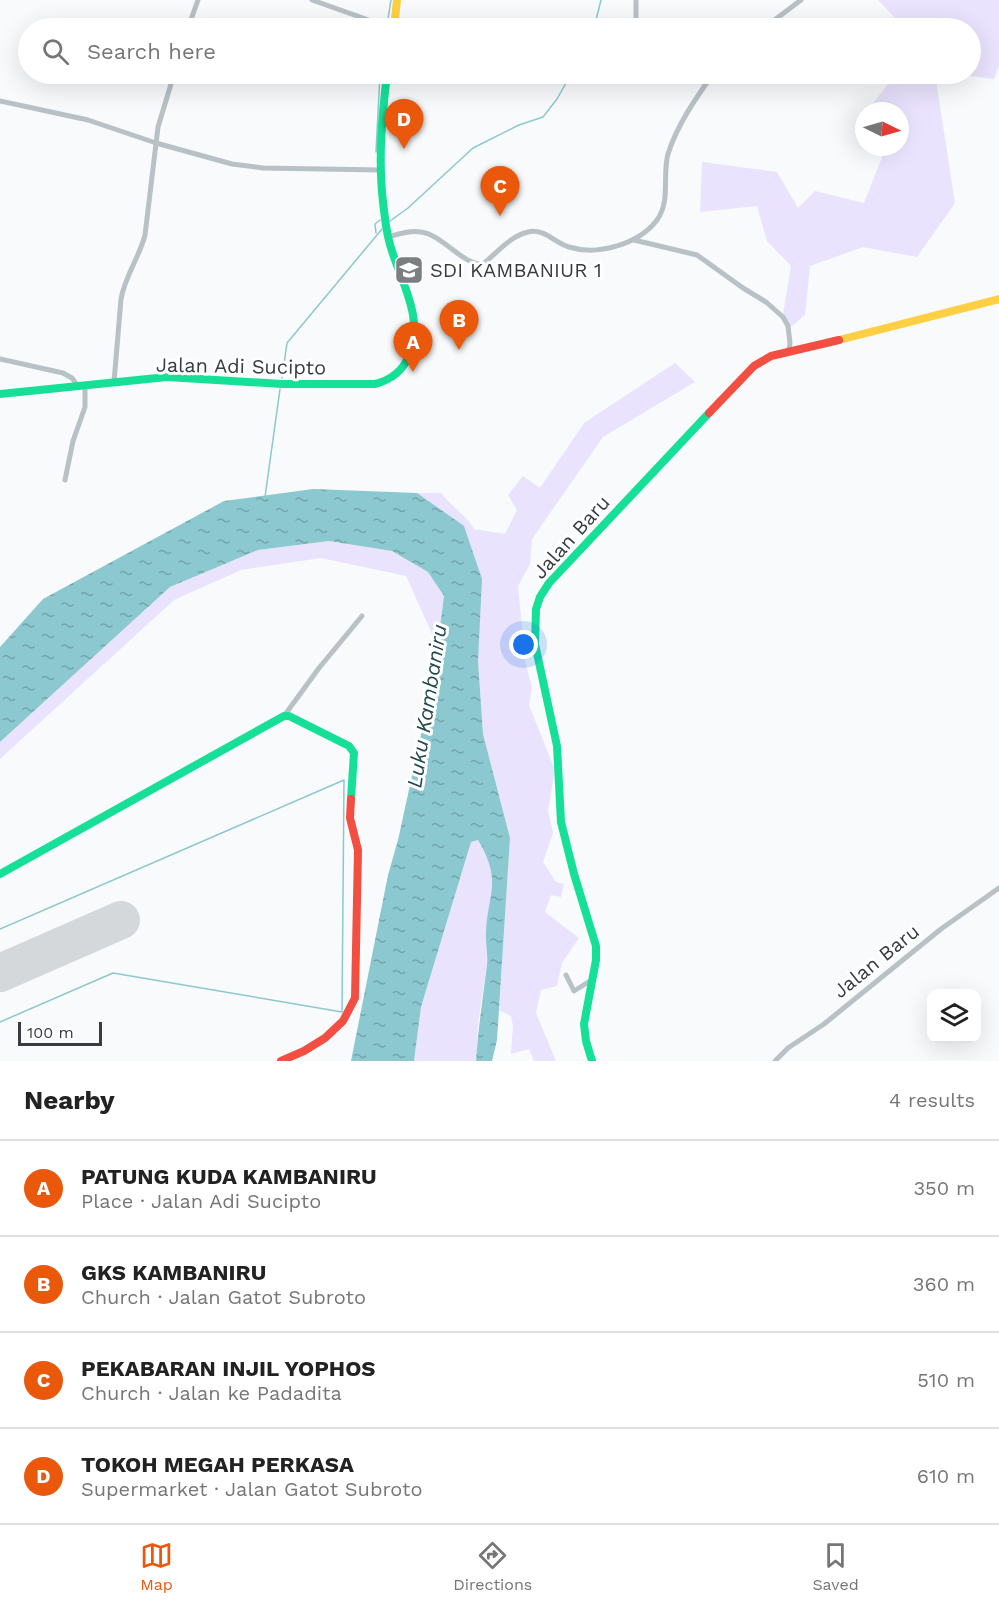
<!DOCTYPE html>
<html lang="en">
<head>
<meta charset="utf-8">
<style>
	body { margin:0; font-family:"Work Sans",sans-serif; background:#f2f2f2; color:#222 }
	.controls { position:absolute; right:18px; bottom:18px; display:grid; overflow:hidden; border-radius:12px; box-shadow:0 6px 24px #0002 }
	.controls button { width:54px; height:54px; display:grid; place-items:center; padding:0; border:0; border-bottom:2px solid #e0e0e0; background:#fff; color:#222; font:30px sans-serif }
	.compass { position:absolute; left:855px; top:102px; width:54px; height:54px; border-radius:50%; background:#fff; box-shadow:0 6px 24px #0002; rotate:95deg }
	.scale { position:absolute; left:18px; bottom:15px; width:84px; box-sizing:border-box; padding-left:6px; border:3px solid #383c40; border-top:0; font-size:16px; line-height:21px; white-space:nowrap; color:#383c40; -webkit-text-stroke:4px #fff; paint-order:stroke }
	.you { position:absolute; left:524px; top:645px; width:21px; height:21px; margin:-15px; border:4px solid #fff; border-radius:50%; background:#1a73e8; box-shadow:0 0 0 9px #1a73e833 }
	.badge { display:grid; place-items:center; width:39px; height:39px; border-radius:50%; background:#ea580c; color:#fff; font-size:20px; font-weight:700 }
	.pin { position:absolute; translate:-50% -50px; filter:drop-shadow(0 2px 3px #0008) }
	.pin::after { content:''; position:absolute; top:32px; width:21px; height:18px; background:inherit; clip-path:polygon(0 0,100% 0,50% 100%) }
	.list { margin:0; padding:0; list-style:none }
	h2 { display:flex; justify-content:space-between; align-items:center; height:78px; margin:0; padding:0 24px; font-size:26px }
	h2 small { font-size:20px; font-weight:400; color:#767676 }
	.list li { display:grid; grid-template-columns:39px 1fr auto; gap:18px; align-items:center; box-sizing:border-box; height:96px; padding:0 24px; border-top:2px solid #e0e0e0 }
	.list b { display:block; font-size:22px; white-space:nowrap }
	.list p { margin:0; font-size:20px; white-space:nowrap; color:#767676 }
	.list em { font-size:20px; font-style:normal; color:#767676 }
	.icon { flex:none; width:33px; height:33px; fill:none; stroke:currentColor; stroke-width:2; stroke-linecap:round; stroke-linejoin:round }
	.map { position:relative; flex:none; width:999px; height:1061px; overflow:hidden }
	.search { position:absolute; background:#fff; box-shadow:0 6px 24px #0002; left:18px; right:18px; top:18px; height:66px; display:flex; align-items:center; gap:15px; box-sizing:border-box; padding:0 21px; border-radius:33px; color:#767676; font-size:22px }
	.sheet { height:462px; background:#fff }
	nav { display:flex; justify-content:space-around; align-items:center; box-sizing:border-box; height:84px; border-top:2px solid #e0e0e0; background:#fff; font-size:16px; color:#767676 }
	nav a { display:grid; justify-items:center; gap:3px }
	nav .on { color:#ea580c }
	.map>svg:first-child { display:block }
	.grass { fill:#e9e3fd }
	.water { fill:url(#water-ripples) }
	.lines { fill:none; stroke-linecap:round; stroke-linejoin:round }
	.stream { stroke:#8bc8d0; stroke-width:1.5 }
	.runway { stroke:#d4d8db; stroke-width:38 }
	.street { stroke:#b7c1c6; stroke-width:5 }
	.fast { stroke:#16e098; stroke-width:8 }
	.slow { stroke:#ffcf43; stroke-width:8 }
	.jam { stroke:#f24e42; stroke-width:8 }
	.labels { text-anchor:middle; stroke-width:6; stroke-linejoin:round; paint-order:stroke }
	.poi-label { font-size:20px; fill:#383c40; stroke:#fff; text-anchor:start }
	.street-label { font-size:20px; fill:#383c40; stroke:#fff }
	.water-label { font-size:21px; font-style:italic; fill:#20484d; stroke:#fff }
</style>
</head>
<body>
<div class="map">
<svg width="999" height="1061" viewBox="0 0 999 1061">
	<defs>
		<pattern id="water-ripples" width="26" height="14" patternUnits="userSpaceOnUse" patternTransform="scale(1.5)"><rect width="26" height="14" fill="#8bc8d0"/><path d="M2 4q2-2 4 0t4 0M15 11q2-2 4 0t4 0" fill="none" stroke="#73a4aa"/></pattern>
	</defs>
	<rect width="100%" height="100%" fill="#f8fafc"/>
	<!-- grass -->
	<g class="grass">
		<polygon points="878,0 999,0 999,66 994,79 955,74 970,74 970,28 905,28"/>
		<polygon points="896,74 935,74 955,203 917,257 863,247 810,266 805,315 791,327 783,314 791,266 767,241 757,206 700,212 702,162 777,172 798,208 815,191 864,203 886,147 900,147 900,111 867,111"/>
		<path d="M 675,363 L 695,382 L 603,437 L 532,539 L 530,564 L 518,586 L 525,661 L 532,688 L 529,705 L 555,770 L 548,811 L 553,833 L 543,862 L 556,882 L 564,884 L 561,897 L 551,895 L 545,912 L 579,938 L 562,963 L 557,986 L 541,990 L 536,1013 L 556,1061 L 534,1061 L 529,1049 L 511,1054 L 513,1026 L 511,1016 L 499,1010 L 510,838 L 483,734 L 478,661 L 417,493 L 441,493 C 451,506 466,515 474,529 L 505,534 L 517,510 L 508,495 L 523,476 L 540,488 L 584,423 Z"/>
		<polygon points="329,541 392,551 428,572 444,596 438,647 406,576 321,558 241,570 174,600 0,759 0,742 170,587 258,550"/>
		<polygon points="478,840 490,864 493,887 486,936 487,963 478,1024 476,1061 414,1061 421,1007 471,842"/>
	</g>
	<!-- water -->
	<path class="water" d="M 313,489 L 417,493 L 464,526 L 482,579 L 478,661 L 483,734 L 510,838 L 497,1040 L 492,1061 L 476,1061 C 478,1029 483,997 487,965 C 488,956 486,947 486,938 C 486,894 504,884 478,840 L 471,842 L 421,1007 L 414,1061 L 351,1061 L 388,875 L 398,840 L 434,675 L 444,596 L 428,572 L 392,551 L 329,541 L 258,550 L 170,587 L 0,742 L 0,647 L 43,599 L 224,501 Z"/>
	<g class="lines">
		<!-- stream -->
		<g class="stream">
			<polyline points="387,25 391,0"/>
			<polyline points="594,28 601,0"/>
			<polyline points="376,152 380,74"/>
			<polyline points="390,221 408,208 473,148 519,125 543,117 557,99 571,74"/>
			<polyline points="376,233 375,224 380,220"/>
			<polyline points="282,378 287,343 382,229"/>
			<polyline points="265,497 280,389"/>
			<polyline points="0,929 344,780 342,1012 113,973 0,1022"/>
		</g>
		<!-- runway -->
		<polyline class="runway" points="0,973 121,920"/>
		<!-- street -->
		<g class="street">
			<polyline points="312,0 391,28"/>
			<polyline points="636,0 636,28"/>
			<polyline points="188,28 198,0"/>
			<polyline points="764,28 801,0"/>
			<polyline points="676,74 706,83"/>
			<polyline points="0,101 88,120 156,143 232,164 263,168 380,170"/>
			<path d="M 388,237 C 398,234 410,230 421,232 C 443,235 462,265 483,264 C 497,253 510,236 528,232 C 544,228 555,243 569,247 C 598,256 639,244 657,220 C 671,201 662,175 668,154 C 677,125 696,98 713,74"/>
			<polyline points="634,240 697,255 743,288 766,302 783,317 788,326 790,343 789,351"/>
			<polyline points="0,359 63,373 72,378 78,386"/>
			<path d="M 114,382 L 121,299 C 125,276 139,258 145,235 L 158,127 L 174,74"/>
			<polyline points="65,480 73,441 85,407 85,387"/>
			<polyline points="284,716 319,668 362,616"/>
			<polyline points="566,975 574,991 590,981"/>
			<polyline points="775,1061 788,1048 824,1024 941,929 999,888"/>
		</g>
		<!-- fast -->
		<g class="fast">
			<path d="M 0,394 L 167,377 L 282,384 L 375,384 C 391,380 402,372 409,356 C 424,319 403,286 392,251 C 386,235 385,218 383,202 C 378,159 382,116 387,74"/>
			<polyline points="0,874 284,716 289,716 349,746 354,753 351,799"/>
			<polyline points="592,1061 586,1041 584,1024 596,960 596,946 574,874 561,822 557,746 535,644 536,609 540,597 549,583 709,413"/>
		</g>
		<!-- slow -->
		<g class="slow">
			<polyline points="394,28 397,0"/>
			<polyline points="839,340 999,299"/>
		</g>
		<!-- jam -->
		<g class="jam">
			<polyline points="709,413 754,366 771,356 839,340"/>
			<polyline points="281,1061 304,1051 325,1038 343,1021 355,998 358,850 350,818 351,799"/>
		</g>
	</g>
	<!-- icons -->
	<defs>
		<g id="school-square" transform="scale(1.5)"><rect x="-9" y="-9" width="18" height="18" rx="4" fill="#7b7e82" stroke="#fff"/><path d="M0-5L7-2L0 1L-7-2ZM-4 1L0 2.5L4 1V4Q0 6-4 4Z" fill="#fff"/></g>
	</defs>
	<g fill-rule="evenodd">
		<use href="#school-square" x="409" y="270"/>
	</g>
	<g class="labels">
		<!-- poi labels -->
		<g class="poi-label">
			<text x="430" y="277">SDI KAMBANIUR 1</text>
		</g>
		<!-- street labels -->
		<g class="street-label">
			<text transform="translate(241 366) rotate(1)" y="7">Jalan Adi Sucipto</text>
			<text transform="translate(571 537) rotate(-48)" y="7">Jalan Baru</text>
			<text transform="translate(876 961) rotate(-39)" y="7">Jalan Baru</text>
		</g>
		<!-- water labels -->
		<g class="water-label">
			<text transform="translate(427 706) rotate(-81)" y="7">Luku Kambaniru</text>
		</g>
	</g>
</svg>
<div class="controls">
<button><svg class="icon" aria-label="layers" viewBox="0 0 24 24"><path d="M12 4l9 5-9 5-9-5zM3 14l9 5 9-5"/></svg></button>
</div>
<svg class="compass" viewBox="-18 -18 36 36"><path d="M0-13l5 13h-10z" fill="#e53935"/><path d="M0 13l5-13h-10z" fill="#767676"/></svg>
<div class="scale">100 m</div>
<div class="you"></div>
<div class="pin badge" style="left:413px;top:372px">A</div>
<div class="pin badge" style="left:459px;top:350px">B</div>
<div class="pin badge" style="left:500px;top:216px">C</div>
<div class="pin badge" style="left:404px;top:149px">D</div>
<div class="search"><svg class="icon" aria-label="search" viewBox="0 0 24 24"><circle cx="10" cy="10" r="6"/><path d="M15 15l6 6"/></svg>Search here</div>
</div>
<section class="sheet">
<h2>Nearby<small>4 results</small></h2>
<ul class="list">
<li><span class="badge">A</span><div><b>PATUNG KUDA KAMBANIRU</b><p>Place · Jalan Adi Sucipto</p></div><em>350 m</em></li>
<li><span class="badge">B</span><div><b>GKS KAMBANIRU</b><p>Church · Jalan Gatot Subroto</p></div><em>360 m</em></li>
<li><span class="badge">C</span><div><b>PEKABARAN INJIL YOPHOS</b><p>Church · Jalan ke Padadita</p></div><em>510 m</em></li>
<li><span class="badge">D</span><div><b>TOKOH MEGAH PERKASA</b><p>Supermarket · Jalan Gatot Subroto</p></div><em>610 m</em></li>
</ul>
</section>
<nav>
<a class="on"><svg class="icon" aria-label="map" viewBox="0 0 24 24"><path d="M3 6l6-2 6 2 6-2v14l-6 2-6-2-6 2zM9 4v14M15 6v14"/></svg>Map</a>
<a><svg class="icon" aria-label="directions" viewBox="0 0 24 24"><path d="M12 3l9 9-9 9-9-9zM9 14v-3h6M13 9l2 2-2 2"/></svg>Directions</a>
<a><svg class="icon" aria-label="saved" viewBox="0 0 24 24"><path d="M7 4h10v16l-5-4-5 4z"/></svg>Saved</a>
</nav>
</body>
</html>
